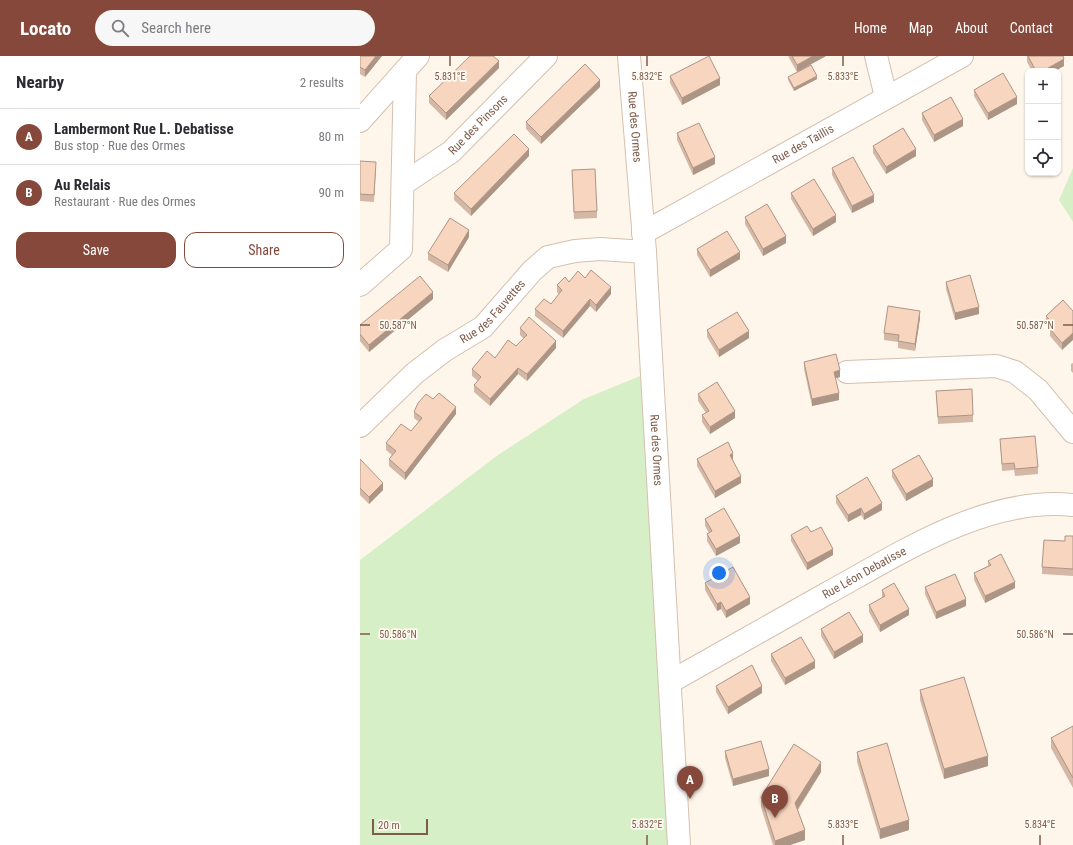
<!DOCTYPE html>
<html lang="en">
<head>
<meta charset="utf-8">
<style>
	body { margin:0; font-family:"Roboto Condensed",sans-serif; background:#f7f7f7; color:#2b2b33 }
	.controls { position:absolute; right:12px; top:12px; display:grid; overflow:hidden; border-radius:8px; box-shadow:0 1px 3px #0004 }
	.controls button { width:36px; height:36px; display:grid; place-items:center; padding:0; border:0; border-bottom:1px solid #e1e1e2; background:#fff; color:#2b2b33; font:20px sans-serif }
	.scale { position:absolute; left:12px; bottom:10px; width:56px; box-sizing:border-box; padding-left:4px; border:2px solid #7d5c49; border-top:0; font-size:11px; line-height:14px; white-space:nowrap; color:#7d5c49; -webkit-text-stroke:3px #fffaf2; paint-order:stroke }
	.you { position:absolute; left:359px; top:517px; width:14px; height:14px; margin:-10px; border:3px solid #fff; border-radius:50%; background:#1a73e8; box-shadow:0 0 0 6px #1a73e833 }
	.badge { display:grid; place-items:center; width:26px; height:26px; border-radius:50%; background:#85483b; color:#fff; font-size:13px; font-weight:700 }
	.pin { position:absolute; translate:-50% -33px; filter:drop-shadow(0 1px 2px #0008) }
	.pin::after { content:''; position:absolute; top:21px; width:14px; height:12px; background:inherit; clip-path:polygon(0 0,100% 0,50% 100%) }
	.list { margin:0; padding:0; list-style:none }
	h2 { display:flex; justify-content:space-between; align-items:center; height:52px; margin:0; padding:0 16px; font-size:17px }
	h2 small { font-size:13px; font-weight:400; color:#7c7c81 }
	.list li { display:grid; grid-template-columns:26px 1fr auto; gap:12px; align-items:center; box-sizing:border-box; height:56px; padding:0 16px; border-top:1px solid #e1e1e2 }
	.list b { display:block; font-size:15px; white-space:nowrap }
	.list p { margin:0; font-size:13px; white-space:nowrap; color:#7c7c81 }
	.list em { font-size:13px; font-style:normal; color:#7c7c81 }
	.actions { display:flex; gap:8px; padding:12px 16px }
	.actions a { flex:1; padding:9px 0; border:1px solid #85483b; border-radius:12px; text-align:center; font-size:14px; color:#85483b }
	.actions .main { background:#85483b; color:#fff }
	.icon { flex:none; width:22px; height:22px; fill:none; stroke:currentColor; stroke-width:2; stroke-linecap:round; stroke-linejoin:round }
	.map { position:relative; flex:none; width:713px; height:789px; overflow:hidden }
	header { display:flex; align-items:center; gap:24px; box-sizing:border-box; height:56px; padding:0 20px; background:#85483b; color:#fff }
	header strong { font-size:19px }
	nav { display:flex; gap:22px; margin-inline-start:auto; font-size:14px }
	.search { width:280px; height:36px; background:#f7f7f7; display:flex; align-items:center; gap:10px; box-sizing:border-box; padding:0 14px; border-radius:22px; color:#7c7c81; font-size:15px }
	main { display:flex }
	aside { flex:1; background:#fff }
	.map>svg:first-child { display:block }
	.green { fill:#d6efc6 }
	.lines { fill:none; stroke-linecap:round; stroke-linejoin:round }
	.minor-casing { stroke:#d5c0b0; stroke-width:24 }
	.minor { stroke:#fff; stroke-width:22 }
	.wall { fill:#d4b7a4 }
	.shaded-wall { fill:#ad9586 }
	.building { fill:#f7d5bf; stroke:#ad9586 }
	.ticks { fill:none; stroke:#7d5c49; stroke-width:1.5 }
	.labels { text-anchor:middle; stroke-width:3.5; stroke-linejoin:round; paint-order:stroke }
	.street-label { font-size:12px; fill:#7d5c49; stroke:#fffaf2 }
	.ticks-label { font-size:10px; text-anchor:middle; fill:#7d5c49; stroke:#fffaf2; stroke-width:3.5; stroke-linejoin:round; paint-order:stroke }
</style>
</head>
<body>
<header>
<strong>Locato</strong>
<div class="search"><svg class="icon" aria-label="search" viewBox="0 0 24 24"><circle cx="10" cy="10" r="6"/><path d="M15 15l6 6"/></svg>Search here</div>
<nav><a>Home</a><a>Map</a><a>About</a><a>Contact</a></nav>
</header>
<main>
<aside>
<h2>Nearby<small>2 results</small></h2>
<ul class="list">
<li><span class="badge">A</span><div><b>Lambermont Rue L. Debatisse</b><p>Bus stop · Rue des Ormes</p></div><em>80 m</em></li>
<li><span class="badge">B</span><div><b>Au Relais</b><p>Restaurant · Rue des Ormes</p></div><em>90 m</em></li>
</ul>
<div class="actions"><a class="main">Save</a><a>Share</a></div>
</aside>
<div class="map">
<svg width="713" height="789" viewBox="0 0 713 789">
	<rect width="100%" height="100%" fill="#fef6ea"/>
	<!-- green -->
	<g class="green">
		<polygon points="713,112 713,166 699,144"/>
		<polygon points="285,318 307,750 307,789 0,789 0,504 138,399 224,343"/>
	</g>
	<g class="lines">
		<!-- minor casing -->
		<g class="minor-casing">
			<g id="minor">
				<path id="s1" d="M 269,0 L 285,196 L 319,789"/>
				<polyline points="516,0 526,41"/>
				<polyline points="0,65 58,0"/>
				<path id="s2" d="M 43,128 L 91,96 L 186,0"/>
				<path id="s3" d="M 283,177 L 602,0"/>
				<polyline points="0,229 41,193 45,15"/>
				<polyline points="487,316 636,310 655,316 678,334 713,376"/>
				<path id="s4" d="M 0,370 L 55,317 L 85,294 L 123,271 L 172,215 L 188,201 L 215,195 L 240,193 L 285,196"/>
				<path id="s5" d="M 310,626 C 362,597 414,567 466,538 C 539,498 626,440 713,449"/>
			</g>
		</g>
		<!-- minor -->
		<use href="#minor" class="minor"/>
	</g>
	<!-- wall -->
	<g class="wall">
		<polygon points="0,0 22,0 5,21 0,18"/>
		<polygon points="428,0 466,0 437,16"/>
		<polygon points="667,0 703,0 704,10 695,15 672,15 667,6"/>
		<polygon points="139,12 86,64 69,47 69,40"/>
		<polygon points="310,20 360,29 322,49 310,27"/>
		<polygon points="428,21 457,23 434,35 428,24"/>
		<polygon points="240,31 181,88 166,73 166,66"/>
		<polygon points="614,34 657,48 628,64 614,40"/>
		<polygon points="562,57 603,70 574,86 562,64"/>
		<polygon points="317,77 355,108 333,119 317,84"/>
		<polygon points="513,90 556,100 526,118 513,97"/>
		<polygon points="169,100 111,160 94,144 94,137"/>
		<polygon points="0,105 16,113 14,146 0,145"/>
		<polygon points="472,112 514,146 492,157 472,119"/>
		<polygon points="212,114 237,155 237,162 214,163"/>
		<polygon points="431,137 476,166 453,180 431,143"/>
		<polygon points="385,161 426,187 403,200 385,168"/>
		<polygon points="109,181 88,216 68,204 68,197"/>
		<polygon points="337,193 380,203 350,221 337,199"/>
		<polygon points="225,222 251,238 236,256 230,250 203,282 175,260 175,253 191,248 199,238 197,236 197,229"/>
		<polygon points="586,226 619,258 595,264 586,233"/>
		<polygon points="73,243 9,296 0,285 0,269"/>
		<polygon points="703,244 702,294 690,280 690,273 691,272 686,267 686,260"/>
		<polygon points="560,262 555,295 538,292 538,286 524,284 524,277"/>
		<polygon points="160,272 196,292 167,325 158,318 130,350 114,336 114,329 118,325 112,320 112,313 135,302 156,290 164,283 160,279"/>
		<polygon points="347,274 389,282 359,301 347,281"/>
		<polygon points="444,306 480,321 475,322 479,344 452,350 444,313"/>
		<polygon points="713,307 713,317 711,315 711,308"/>
		<polygon points="576,335 613,359 613,366 578,368"/>
		<polygon points="338,338 375,362 350,378 342,366 342,359 346,357 338,345"/>
		<polygon points="73,343 96,358 45,424 29,410 29,403 32,399 26,394 26,387 51,375 59,366 54,362 54,356"/>
		<polygon points="640,383 678,411 678,418 655,420 654,414 642,415"/>
		<polygon points="0,403 23,434 9,448 0,439"/>
		<polygon points="337,403 373,404 381,427 355,442 337,410"/>
		<polygon points="532,414 573,430 546,445 532,421"/>
		<polygon points="476,440 522,454 504,464 501,459 488,466 476,447"/>
		<polygon points="345,463 380,487 356,500 347,485 347,478 349,477 345,470"/>
		<polygon points="451,476 473,499 447,514 431,485 431,479"/>
		<polygon points="713,480 713,520 682,518 682,511 705,485"/>
		<polygon points="628,505 655,532 625,547 614,524 614,517 628,510"/>
		<polygon points="345,527 390,548 366,562 361,553 357,555 345,534"/>
		<polygon points="565,531 606,550 576,563 565,538"/>
		<polygon points="522,534 549,559 520,576 509,556 509,549 522,542"/>
		<polygon points="461,573 503,586 474,603 461,580"/>
		<polygon points="411,598 455,612 425,629 411,605"/>
		<polygon points="356,630 402,637 368,658 356,636"/>
		<polygon points="560,634 628,710 584,723 560,644"/>
		<polygon points="713,670 713,732 691,692 691,682"/>
		<polygon points="365,695 409,720 373,730 365,702"/>
		<polygon points="497,696 549,774 520,783 497,706"/>
		<polygon points="461,716 438,754 445,784 430,789 413,789 401,751 401,741"/>
	</g>
	<!-- shaded-wall -->
	<g class="shaded-wall">
		<polygon points="16,0 22,0 5,21 5,14"/>
		<polygon points="453,0 466,0 437,16 437,9"/>
		<polygon points="704,3 704,10 695,15 683,15"/>
		<polygon points="139,5 139,12 86,64 86,57"/>
		<polygon points="457,20 457,23 434,35 434,32"/>
		<polygon points="360,22 360,29 322,49 322,42"/>
		<polygon points="240,24 240,31 181,88 181,81"/>
		<polygon points="657,41 657,48 628,64 628,57"/>
		<polygon points="603,63 603,70 574,86 574,79"/>
		<polygon points="169,93 169,100 111,160 111,153"/>
		<polygon points="556,93 556,100 526,118 526,111"/>
		<polygon points="355,101 355,108 333,119 333,112"/>
		<polygon points="514,139 514,146 492,157 492,150"/>
		<polygon points="476,159 476,166 453,180 453,173"/>
		<polygon points="109,174 109,181 88,216 88,209"/>
		<polygon points="426,180 426,187 403,200 403,193"/>
		<polygon points="380,196 380,203 350,221 350,214"/>
		<polygon points="251,231 251,238 236,256 236,249"/>
		<polygon points="73,236 73,243 9,296 9,289"/>
		<polygon points="230,243 230,250 203,282 203,275"/>
		<polygon points="619,251 619,258 595,264 595,257"/>
		<polygon points="560,255 560,262 555,295 555,288"/>
		<polygon points="389,275 389,282 359,301 359,294"/>
		<polygon points="713,277 713,284 702,294 702,287"/>
		<polygon points="196,285 196,292 167,325 167,318"/>
		<polygon points="158,312 158,318 130,350 130,343"/>
		<polygon points="480,314 480,321 474,323 474,316"/>
		<polygon points="479,337 479,344 452,350 452,343"/>
		<polygon points="96,351 96,358 45,424 45,417"/>
		<polygon points="375,355 375,362 350,378 350,371"/>
		<polygon points="373,397 373,404 370,406 370,399"/>
		<polygon points="381,420 381,427 355,442 355,435"/>
		<polygon points="573,423 573,430 546,445 546,438"/>
		<polygon points="23,427 23,434 9,448 9,441"/>
		<polygon points="522,447 522,454 504,464 504,458"/>
		<polygon points="501,452 501,459 488,466 488,459"/>
		<polygon points="380,480 380,487 356,500 356,493"/>
		<polygon points="473,493 473,499 447,514 447,507"/>
		<polygon points="655,526 655,532 625,547 625,540"/>
		<polygon points="390,541 390,548 366,562 366,555"/>
		<polygon points="606,543 606,550 576,563 576,556"/>
		<polygon points="361,546 361,553 357,555 357,548"/>
		<polygon points="549,553 549,559 520,576 520,569"/>
		<polygon points="503,579 503,586 474,603 474,596"/>
		<polygon points="455,605 455,612 425,629 425,622"/>
		<polygon points="402,630 402,637 368,658 368,651"/>
		<polygon points="628,700 628,710 584,723 584,713"/>
		<polygon points="461,706 461,716 435,757 435,747"/>
		<polygon points="409,713 409,720 373,730 373,723"/>
		<polygon points="549,764 549,774 520,783 520,773"/>
		<polygon points="445,774 445,784 430,789 415,789 415,785"/>
	</g>
	<!-- building -->
	<g class="building">
		<polygon points="0,0 16,0 5,14 0,11"/>
		<polygon points="110,0 133,0 139,5 86,57 69,40"/>
		<polygon points="349,0 360,22 322,42 310,20"/>
		<polygon points="432,0 453,0 437,9"/>
		<polygon points="668,0 703,0 704,3 683,15 676,15"/>
		<polygon points="225,8 240,24 181,81 166,66"/>
		<polygon points="451,9 457,20 434,32 428,21"/>
		<polygon points="643,17 657,41 628,57 614,34"/>
		<polygon points="591,41 603,63 574,79 562,57"/>
		<polygon points="339,67 355,101 333,112 317,77"/>
		<polygon points="543,72 556,93 526,111 513,90"/>
		<polygon points="154,78 169,93 111,153 94,137"/>
		<polygon points="493,101 514,139 492,150 472,112"/>
		<polygon points="0,105 16,106 14,139 0,138"/>
		<polygon points="235,113 237,155 214,156 212,114"/>
		<polygon points="454,123 476,159 453,173 431,137"/>
		<polygon points="407,148 426,180 403,193 385,161"/>
		<polygon points="90,162 109,174 88,209 68,197"/>
		<polygon points="367,175 380,196 350,214 337,193"/>
		<polygon points="231,214 251,231 236,249 230,243 203,275 175,253 184,243 191,248 202,234 197,229 205,221 209,226 218,215 225,222"/>
		<polygon points="610,219 619,251 595,257 586,226"/>
		<polygon points="60,220 73,236 9,289 0,278 0,269"/>
		<polygon points="703,244 713,255 713,277 702,287 690,273 694,269 686,260"/>
		<polygon points="528,250 560,255 555,288 538,285 539,279 524,277"/>
		<polygon points="377,256 389,275 359,294 347,274"/>
		<polygon points="169,261 196,285 167,318 158,312 130,343 114,329 121,321 112,313 127,295 135,302 148,284 156,290 167,279 160,272"/>
		<polygon points="476,298 480,314 474,316 479,337 452,343 444,306"/>
		<polygon points="357,326 375,355 350,371 342,359 349,355 338,338"/>
		<polygon points="612,333 613,359 578,361 576,335"/>
		<polygon points="79,337 96,351 45,417 29,403 36,395 26,387 41,368 51,375 62,362 54,356 58,347 66,338 73,343"/>
		<polygon points="675,380 678,411 655,413 654,407 642,408 640,383"/>
		<polygon points="368,386 373,397 370,399 381,420 355,435 337,403"/>
		<polygon points="559,399 573,423 546,438 532,414"/>
		<polygon points="0,403 23,427 9,441 0,432"/>
		<polygon points="507,421 522,447 504,458 501,452 488,459 476,440"/>
		<polygon points="364,452 380,480 356,493 347,478 352,475 345,463"/>
		<polygon points="447,470 451,476 461,471 473,493 447,507 431,479"/>
		<polygon points="705,480 713,480 713,513 682,511 684,484 705,485"/>
		<polygon points="641,498 655,526 625,540 614,517 631,509 628,505"/>
		<polygon points="373,511 390,541 366,555 361,546 357,548 345,527"/>
		<polygon points="595,518 606,543 576,556 565,531"/>
		<polygon points="534,527 549,553 520,569 509,549 525,540 522,534"/>
		<polygon points="489,556 503,579 474,596 461,573"/>
		<polygon points="441,581 455,605 425,622 411,598"/>
		<polygon points="392,609 402,630 368,651 356,630"/>
		<polygon points="604,621 628,700 584,713 560,634"/>
		<polygon points="713,670 713,722 691,682"/>
		<polygon points="401,685 409,713 373,723 365,695"/>
		<polygon points="527,687 549,764 520,773 497,696"/>
		<polygon points="434,688 461,706 435,747 445,774 415,785 401,741"/>
	</g>
	<!-- ticks -->
	<path class="ticks" d="M 90,0 L 90,10M 287,0 L 287,10M 483,0 L 483,10M 0,269 L 10,269M 703,269 L 713,269M 0,578 L 10,578M 703,578 L 713,578M 287,779 L 287,789M 483,779 L 483,789M 680,779 L 680,789"/>
	<g class="labels">
		<!-- street labels -->
		<g class="street-label">
			<text dy="4" stroke="none"><textPath href="#s2" startOffset="96">Rue des Pinsons</textPath></text>
			<text dy="4" stroke="none"><textPath href="#s1" startOffset="71">Rue des Ormes</textPath></text>
			<text dy="4" stroke="none"><textPath href="#s3" startOffset="183">Rue des Taillis</textPath></text>
			<text dy="4" stroke="none"><textPath href="#s4" startOffset="176">Rue des Fauvettes</textPath></text>
			<text dy="4" stroke="none"><textPath href="#s1" startOffset="395">Rue des Ormes</textPath></text>
			<text dy="4" stroke="none"><textPath href="#s5" startOffset="223">Rue Léon Debatisse</textPath></text>
		</g>
	</g>
	<g class="ticks-label">
		<text x="90" y="24">5.831°E</text>
		<text x="287" y="24">5.832°E</text>
		<text x="483" y="24">5.833°E</text>
		<text x="38" y="273">50.587°N</text>
		<text x="675" y="273">50.587°N</text>
		<text x="38" y="582">50.586°N</text>
		<text x="675" y="582">50.586°N</text>
		<text x="287" y="772">5.832°E</text>
		<text x="483" y="772">5.833°E</text>
		<text x="680" y="772">5.834°E</text>
	</g>
</svg>
<div class="controls">
<button>+</button>
<button>−</button>
<button><svg class="icon" aria-label="locate" viewBox="0 0 24 24"><circle cx="12" cy="12" r="6"/><path d="M12 2v4M12 18v4M2 12h4M18 12h4"/></svg></button>
</div>
<div class="scale">20 m</div>
<div class="you"></div>
<div class="pin badge" style="left:330px;top:743px">A</div>
<div class="pin badge" style="left:415px;top:762px">B</div>
</div>
</main>
</body>
</html>
